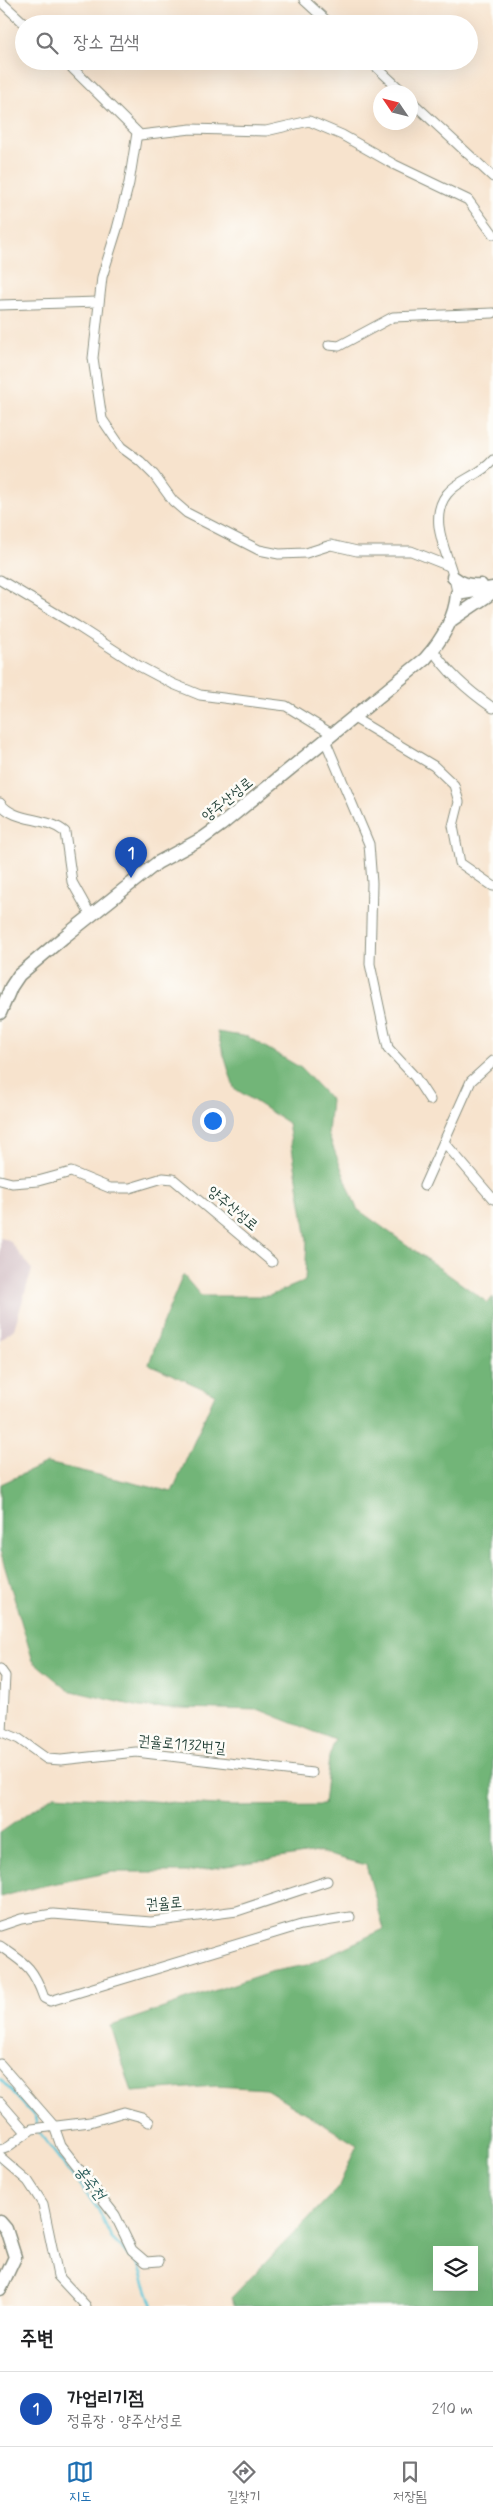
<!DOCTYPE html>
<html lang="ko">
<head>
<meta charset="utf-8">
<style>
	body { margin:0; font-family:Mynerve,"Poor Story",sans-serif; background:#f2f2f2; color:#202124 }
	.controls { position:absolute; right:15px; bottom:15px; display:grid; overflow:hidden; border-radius:0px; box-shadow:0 5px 20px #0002 }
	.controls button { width:45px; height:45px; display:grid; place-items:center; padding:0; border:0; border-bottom:1px solid #e0e0e0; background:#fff; color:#202124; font:25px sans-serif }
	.compass { position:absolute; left:373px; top:85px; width:45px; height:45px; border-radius:50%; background:#fff; box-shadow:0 5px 20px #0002; rotate:305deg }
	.you { position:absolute; left:212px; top:1120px; width:18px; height:18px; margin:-12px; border:4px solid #fff; border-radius:50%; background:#1a73e8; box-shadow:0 0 0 8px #1a73e833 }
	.badge { display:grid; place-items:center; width:32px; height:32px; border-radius:50%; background:#1f6fb2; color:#fff; font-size:16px; font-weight:700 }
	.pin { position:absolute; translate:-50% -41px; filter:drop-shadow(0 1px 2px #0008) }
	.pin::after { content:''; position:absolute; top:26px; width:18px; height:15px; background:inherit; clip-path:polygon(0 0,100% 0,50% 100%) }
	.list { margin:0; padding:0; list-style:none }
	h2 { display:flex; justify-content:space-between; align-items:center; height:65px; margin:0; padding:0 20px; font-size:21px }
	h2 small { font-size:16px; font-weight:400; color:#757577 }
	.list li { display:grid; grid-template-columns:32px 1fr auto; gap:15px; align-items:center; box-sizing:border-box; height:75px; padding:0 20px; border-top:1px solid #e0e0e0 }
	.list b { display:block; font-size:19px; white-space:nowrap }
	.list p { margin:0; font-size:16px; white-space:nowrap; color:#757577 }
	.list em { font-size:16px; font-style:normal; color:#757577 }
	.icon { flex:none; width:28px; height:28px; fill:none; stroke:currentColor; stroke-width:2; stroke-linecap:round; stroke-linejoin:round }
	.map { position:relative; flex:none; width:493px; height:2306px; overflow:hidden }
	.search { position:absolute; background:#fff; box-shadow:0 5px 20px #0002; left:15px; right:15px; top:15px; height:55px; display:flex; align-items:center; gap:12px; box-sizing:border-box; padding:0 18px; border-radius:28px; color:#757577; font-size:19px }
	.sheet { height:140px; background:#fff }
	nav { display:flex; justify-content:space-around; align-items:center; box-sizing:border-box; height:70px; border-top:1px solid #e0e0e0; background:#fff; font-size:14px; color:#757577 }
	nav a { display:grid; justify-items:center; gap:2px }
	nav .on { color:#1f6fb2 }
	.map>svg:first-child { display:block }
	.industrial { fill:#d2bec5 }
	.forest { fill:#72b578; stroke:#487956; fill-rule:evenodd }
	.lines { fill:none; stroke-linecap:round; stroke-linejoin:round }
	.stream { stroke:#5fc7da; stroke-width:2.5 }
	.street-casing { stroke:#8b9080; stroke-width:11 }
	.secondary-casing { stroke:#8b9080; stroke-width:15 }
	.street { stroke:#fff; stroke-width:9 }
	.secondary { stroke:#fff; stroke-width:12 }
	.labels { text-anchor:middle; stroke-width:5; stroke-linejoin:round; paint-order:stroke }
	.street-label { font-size:15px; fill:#1f3d34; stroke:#fdfcf7 }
	.water-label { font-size:16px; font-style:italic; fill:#2f605e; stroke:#fdfcf7 }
</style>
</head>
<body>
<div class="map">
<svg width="493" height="2306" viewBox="0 0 493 2306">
	<rect width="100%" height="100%" fill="#fdfcf7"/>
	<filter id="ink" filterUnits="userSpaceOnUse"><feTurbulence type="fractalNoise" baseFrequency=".02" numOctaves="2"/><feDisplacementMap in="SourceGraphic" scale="10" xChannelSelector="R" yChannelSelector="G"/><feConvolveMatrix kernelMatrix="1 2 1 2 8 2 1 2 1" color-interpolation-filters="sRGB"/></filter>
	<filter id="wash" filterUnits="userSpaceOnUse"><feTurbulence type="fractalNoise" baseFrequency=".0096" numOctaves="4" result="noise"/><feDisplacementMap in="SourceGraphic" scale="20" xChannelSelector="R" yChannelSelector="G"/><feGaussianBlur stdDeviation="1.12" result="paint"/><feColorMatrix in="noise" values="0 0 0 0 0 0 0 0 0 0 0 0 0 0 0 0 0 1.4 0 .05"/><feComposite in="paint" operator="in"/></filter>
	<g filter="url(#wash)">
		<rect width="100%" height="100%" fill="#f7e3cd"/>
		<!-- industrial -->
		<polygon class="industrial" points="0,1238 9,1240 32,1270 14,1329 0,1340"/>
		<!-- forest -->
		<path class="forest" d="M 217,1032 L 248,1037 L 301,1068 L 331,1100 L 328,1134 L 357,1209 L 488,1303 L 493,1297 L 493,2306 L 235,2306 L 231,2298 L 338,2188 L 357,2145 L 266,2089 L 216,2086 L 132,2092 L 111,2026 L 269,1972 L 307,1965 L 384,1929 L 366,1865 L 318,1852 L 187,1872 L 112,1872 L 42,1886 L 0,1897 L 0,1833 L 54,1795 L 233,1806 L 324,1805 L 329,1757 L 335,1740 L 260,1710 L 140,1707 L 68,1690 L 33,1661 L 0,1551 L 1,1484 L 47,1463 L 172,1492 L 215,1394 L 149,1364 L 162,1325 L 183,1275 L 201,1296 L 269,1296 L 305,1281 L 307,1240 L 288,1123 L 234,1088 ZM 437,2250 L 474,2250 L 474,2287 L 437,2287 Z"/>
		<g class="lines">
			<!-- stream -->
			<g class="stream">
				<polyline points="0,2079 35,2117 37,2126"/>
				<polyline points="38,2131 98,2209 112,2239 139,2265 153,2306"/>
			</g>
		</g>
	</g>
	<g filter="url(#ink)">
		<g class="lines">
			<!-- street casing -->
			<g class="street-casing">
				<g id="street">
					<polyline points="304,0 330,24"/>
					<polyline points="0,1 25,24"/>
					<polyline points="65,61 140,135 191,129 266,131 309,121 342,135 395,165 468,200 493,234"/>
					<polyline points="370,61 403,92"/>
					<polyline points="410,100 493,177"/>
					<polyline points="137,133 129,183 117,229 102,277 93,358 102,419 121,447 140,461 154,475 173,501 187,513 259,550 279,554 306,553 331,545 357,551 411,551 449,566"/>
					<polyline points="0,305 98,302"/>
					<polyline points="329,345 339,346 393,317 493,313"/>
					<polyline points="0,580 77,626 139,666 173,684 200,695 286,706 332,734"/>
					<path d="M 457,594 C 455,564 424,523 447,494 C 459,479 480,476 493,460"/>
					<path d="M 433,650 C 448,674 470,692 493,708"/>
					<polyline points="354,718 434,766 454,785 459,802 453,826 460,863 493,886"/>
					<polyline points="325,740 369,844 372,883 370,964 388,1048 415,1077 430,1100"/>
					<path d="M 0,803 C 15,823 46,816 65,832 L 72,882 L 91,916"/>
					<polyline points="444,1142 493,1199"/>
					<polyline points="0,1180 12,1183 38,1181 71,1172 110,1188 130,1188 163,1178 173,1179 272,1262"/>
					<polyline points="424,1186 471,1081 493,1061"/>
					<polyline points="0,1669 5,1676 2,1732 19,1739 47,1759 61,1760 136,1752 312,1773"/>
					<polyline points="0,1926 21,1919 53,1914 151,1922 237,1911 327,1881"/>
					<path d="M 0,1946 C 26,1964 33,1967 44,1998 L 50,2001 L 301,1925 L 350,1917"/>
					<polyline points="0,2064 54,2126 61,2146 115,2215 132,2250 146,2262 159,2261"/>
					<polyline points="0,2102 26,2132"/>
					<polyline points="0,2150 6,2148 32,2129 90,2122 124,2112 142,2117 149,2122"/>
					<polyline points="0,2157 28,2181 43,2204 58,2276 86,2306"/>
				</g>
			</g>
			<!-- secondary casing -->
			<g class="secondary-casing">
				<g id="secondary">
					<path d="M 453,577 C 462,584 469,586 481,585"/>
					<polyline points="450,621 493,592"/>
					<path d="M 0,1013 L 11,987 L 19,975 L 64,937 L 157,863 L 203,838 L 221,825 L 425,659 C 441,641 455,619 457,594 L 493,588"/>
					<polyline points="0,2222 6,2229 15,2257 0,2289"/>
				</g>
			</g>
			<!-- street -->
			<use href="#street" class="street"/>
			<!-- secondary -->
			<use href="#secondary" class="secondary"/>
		</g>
	</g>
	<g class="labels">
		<!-- street labels -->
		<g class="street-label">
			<text transform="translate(227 799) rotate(-39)" y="5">양주산성로</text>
			<text transform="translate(233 1208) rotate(40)" y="5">양주산성로</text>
			<text transform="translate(182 1744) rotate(5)" y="5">권율로1132번길</text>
			<text transform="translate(164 1903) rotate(-4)" y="5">권율로</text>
		</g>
		<!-- water labels -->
		<g class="water-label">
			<text transform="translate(91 2182) rotate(52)" y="6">홍죽천</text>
		</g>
	</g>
</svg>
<div class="controls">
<button><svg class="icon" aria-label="layers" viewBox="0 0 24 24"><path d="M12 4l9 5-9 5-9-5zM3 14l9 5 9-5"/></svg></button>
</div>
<svg class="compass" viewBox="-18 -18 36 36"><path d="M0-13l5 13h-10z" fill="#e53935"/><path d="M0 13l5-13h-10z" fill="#757577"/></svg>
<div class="you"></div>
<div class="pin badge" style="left:131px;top:878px;background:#1a4fb4">1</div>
<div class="search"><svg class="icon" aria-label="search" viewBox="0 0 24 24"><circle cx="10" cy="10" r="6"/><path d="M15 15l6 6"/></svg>장소 검색</div>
</div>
<section class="sheet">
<h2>주변<small></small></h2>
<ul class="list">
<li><span class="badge" style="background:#1a4fb4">1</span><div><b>가업리기점</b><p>정류장 · 양주산성로</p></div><em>210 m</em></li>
</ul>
</section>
<nav>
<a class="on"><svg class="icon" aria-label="map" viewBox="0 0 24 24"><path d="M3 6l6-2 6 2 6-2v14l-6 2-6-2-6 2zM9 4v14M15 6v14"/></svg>지도</a>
<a><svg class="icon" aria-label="directions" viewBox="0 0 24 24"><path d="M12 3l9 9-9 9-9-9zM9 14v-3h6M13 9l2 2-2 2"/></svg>길찾기</a>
<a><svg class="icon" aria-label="saved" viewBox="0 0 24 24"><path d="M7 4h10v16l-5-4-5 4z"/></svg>저장됨</a>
</nav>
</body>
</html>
